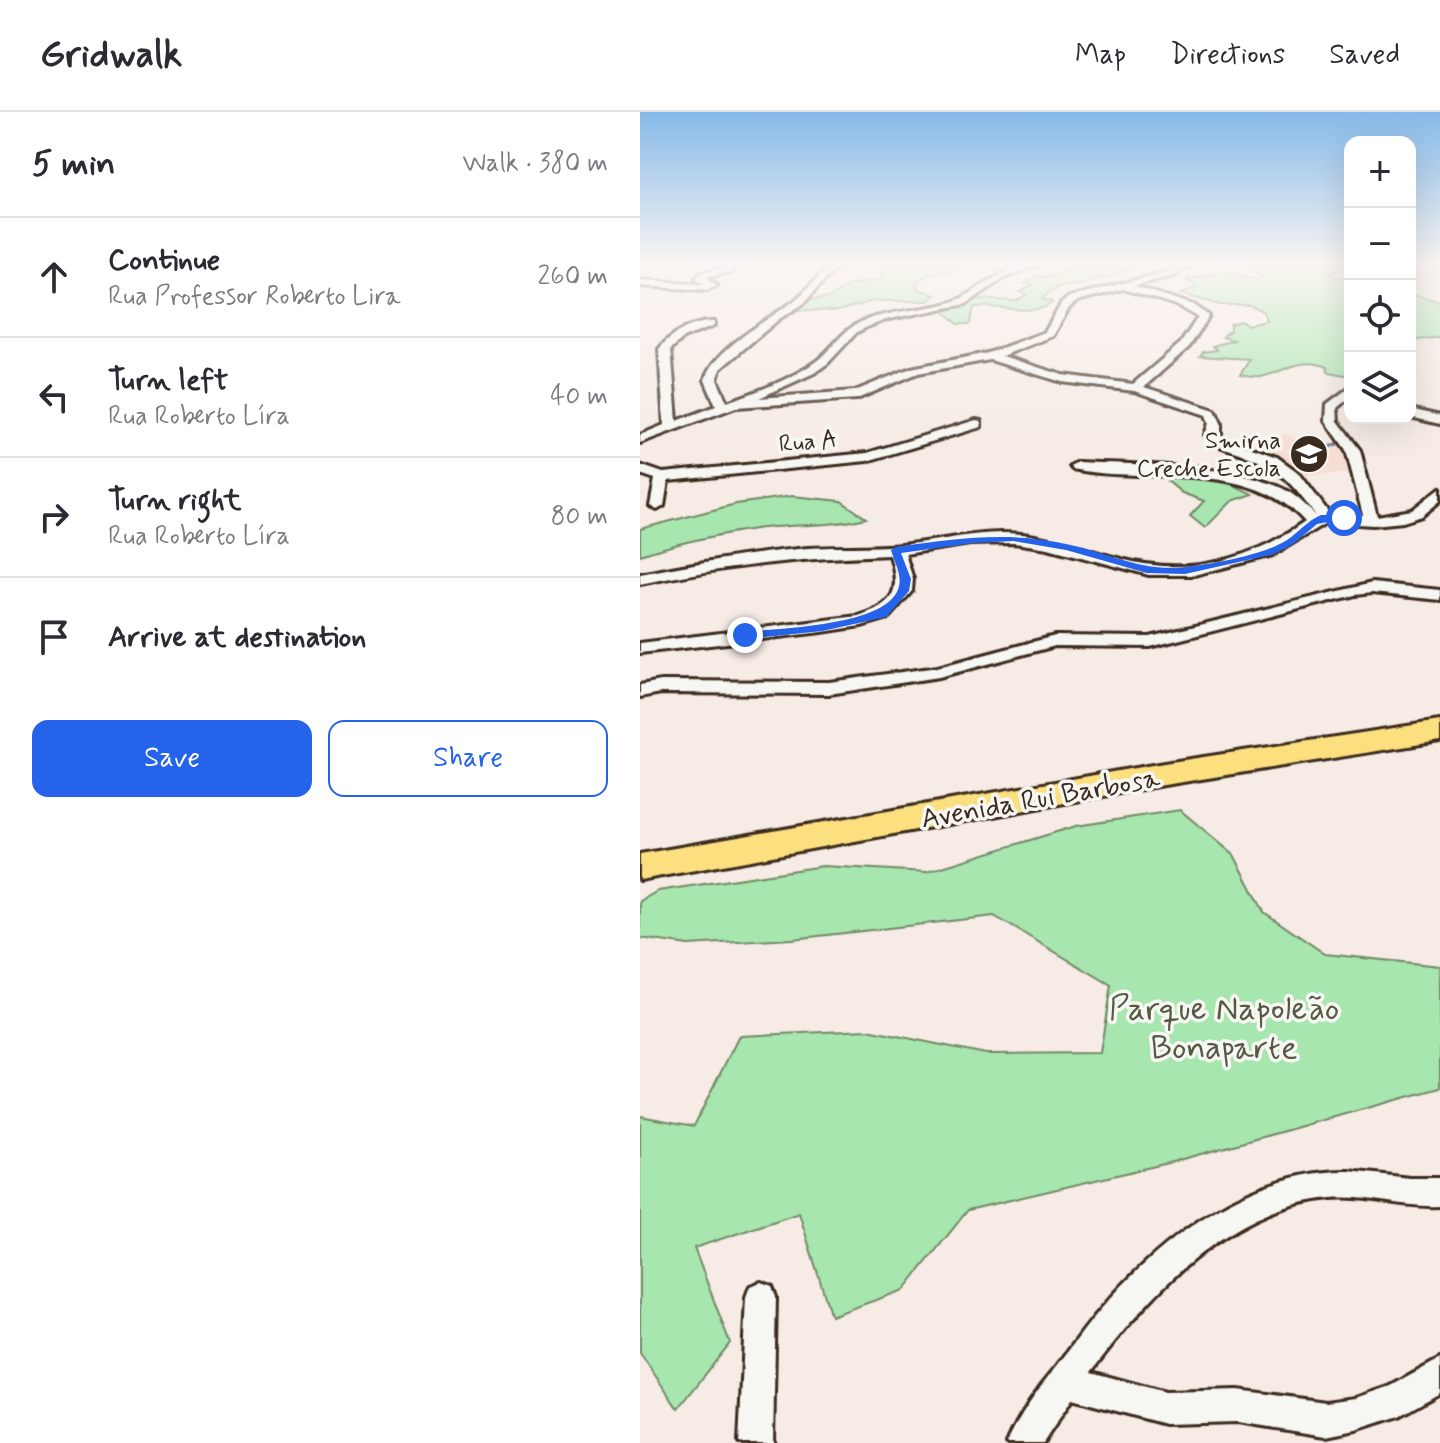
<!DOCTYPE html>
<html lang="en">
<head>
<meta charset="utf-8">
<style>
	body { margin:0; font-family:Mynerve,sans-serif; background:#f7f7f7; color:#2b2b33 }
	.controls { position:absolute; right:24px; top:24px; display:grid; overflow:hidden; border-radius:16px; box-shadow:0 8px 32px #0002 }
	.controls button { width:72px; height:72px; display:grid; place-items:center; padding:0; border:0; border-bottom:2px solid #e1e1e2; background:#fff; color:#2b2b33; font:40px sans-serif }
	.stop { position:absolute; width:24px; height:24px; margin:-18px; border:6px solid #2563eb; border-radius:50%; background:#fff }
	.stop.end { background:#2563eb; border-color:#fff; box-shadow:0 2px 8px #0008 }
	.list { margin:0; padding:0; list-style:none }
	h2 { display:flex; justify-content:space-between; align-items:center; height:104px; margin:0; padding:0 32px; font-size:34px }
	h2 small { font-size:26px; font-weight:400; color:#7c7c81 }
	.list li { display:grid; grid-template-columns:52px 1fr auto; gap:24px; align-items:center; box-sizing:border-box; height:120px; padding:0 32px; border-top:2px solid #e1e1e2 }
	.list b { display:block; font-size:30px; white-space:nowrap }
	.list p { margin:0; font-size:26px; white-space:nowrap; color:#7c7c81 }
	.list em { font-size:26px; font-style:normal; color:#7c7c81 }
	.actions { display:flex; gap:16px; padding:24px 32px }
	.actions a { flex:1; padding:18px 0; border:2px solid #2563eb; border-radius:16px; text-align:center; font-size:28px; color:#2563eb }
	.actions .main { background:#2563eb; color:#fff }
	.icon { flex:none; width:44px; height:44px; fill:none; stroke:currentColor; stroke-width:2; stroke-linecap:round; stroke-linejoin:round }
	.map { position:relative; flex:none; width:800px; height:1331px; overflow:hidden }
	header { display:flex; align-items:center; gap:48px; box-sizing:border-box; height:112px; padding:0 40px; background:#fff; border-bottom:2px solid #e1e1e2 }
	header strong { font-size:38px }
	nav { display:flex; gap:44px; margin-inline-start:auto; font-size:28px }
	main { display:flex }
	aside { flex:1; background:#fff }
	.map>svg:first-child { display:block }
	.built { fill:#f7ded5 }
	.green { fill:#a7e6ae; stroke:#718866; stroke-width:2 }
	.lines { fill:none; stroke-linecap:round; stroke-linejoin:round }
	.stream { stroke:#6e8599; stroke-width:3 }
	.street-casing { stroke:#3b2a1e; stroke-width:6 }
	.primary-casing { stroke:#3b2a1e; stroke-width:6 }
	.street { fill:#f6f6f2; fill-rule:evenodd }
	.primary { fill:#fce080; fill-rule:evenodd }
	.route { fill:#2563eb }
	.labels { text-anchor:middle; stroke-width:7; stroke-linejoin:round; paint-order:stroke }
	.far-poi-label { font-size:24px; fill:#3b2a1e; stroke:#f6f6f2; text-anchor:end }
	.far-street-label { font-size:24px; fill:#3b2a1e; stroke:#f6f6f2 }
	.street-label { font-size:28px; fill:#3b2a1e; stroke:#f6f6f2 }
	.near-park-label { font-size:34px; fill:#565942; stroke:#f6f6f2 }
</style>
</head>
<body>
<header>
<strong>Gridwalk</strong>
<nav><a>Map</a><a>Directions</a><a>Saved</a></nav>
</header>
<main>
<aside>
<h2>5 min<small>Walk · 380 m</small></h2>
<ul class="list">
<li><svg class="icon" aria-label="ahead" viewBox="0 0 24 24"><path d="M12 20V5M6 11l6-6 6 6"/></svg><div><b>Continue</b><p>Rua Professor Roberto Lira</p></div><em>260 m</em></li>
<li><svg class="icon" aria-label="left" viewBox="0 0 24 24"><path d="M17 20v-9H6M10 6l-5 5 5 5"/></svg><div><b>Turn left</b><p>Rua Roberto Líra</p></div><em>40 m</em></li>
<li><svg class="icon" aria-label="right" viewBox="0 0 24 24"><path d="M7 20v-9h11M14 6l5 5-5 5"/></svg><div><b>Turn right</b><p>Rua Roberto Líra</p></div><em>80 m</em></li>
<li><svg class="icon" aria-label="arrive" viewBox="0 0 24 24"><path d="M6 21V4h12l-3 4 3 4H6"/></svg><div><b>Arrive at destination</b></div></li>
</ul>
<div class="actions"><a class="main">Save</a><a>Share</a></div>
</aside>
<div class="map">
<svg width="800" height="1331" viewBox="0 0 800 1331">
	<rect width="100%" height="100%" fill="#f6ebe5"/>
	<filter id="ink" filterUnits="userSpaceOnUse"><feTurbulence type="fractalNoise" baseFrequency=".0125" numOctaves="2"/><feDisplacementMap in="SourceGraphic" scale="16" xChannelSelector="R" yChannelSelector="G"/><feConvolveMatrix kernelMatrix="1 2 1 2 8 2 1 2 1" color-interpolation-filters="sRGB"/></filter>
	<g filter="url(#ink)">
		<!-- built -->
		<polygon class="built" points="647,322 662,331 710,329 717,361 664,364 647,353 593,331"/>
		<!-- green -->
		<g class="green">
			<polygon points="242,150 363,150 288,162 276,171 277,176 295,183 288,189 233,189 198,199 155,198 163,188 189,186 209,173 241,168"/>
			<path d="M 443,150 L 509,150 L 520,155 L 494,156 L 441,173 L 418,175 L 401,187 L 413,190 C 397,206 353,192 334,195 L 330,212 L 318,212 L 304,199 L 338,187 L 376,189 L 387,182 L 380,180 L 393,173 L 385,171 L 397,164 C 415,168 427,155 443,150 Z"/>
			<path d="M 616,150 L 710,150 L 691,162 L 710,169 L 710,264 L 688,260 L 687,255 C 663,244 643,260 621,265 C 614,266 606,264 600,263 L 610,247 L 560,244 L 563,240 L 577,238 L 573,234 L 594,228 L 583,225 L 590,218 L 590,212 L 601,209 L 608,213 L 627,209 L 624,200 L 610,193 L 580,193 L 541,182 L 557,175 L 547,168 L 585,158 L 614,167 L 624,165 L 609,157 Z"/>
			<polygon points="770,182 800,189 800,225 770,229"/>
			<polygon points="559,352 572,363 613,382 592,389 565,416 550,404 564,389 542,381 525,367"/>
			<path d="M 152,384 L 201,389 L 226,406 C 190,415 151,412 115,417 C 76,423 37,431 0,443 L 0,417 L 96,392 Z"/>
			<polygon points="540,698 594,743 624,800 685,842 800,854 800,976 528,1051 328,1098 264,1178 191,1204 159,1101 54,1136 90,1231 38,1297 0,1241 0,1004 54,1014 99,924 228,918 346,942 460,941 471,873 354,804 152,827 48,833 0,826 0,789 18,779 183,754 286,760 436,714"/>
		</g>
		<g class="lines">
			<!-- stream -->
			<polyline class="stream" points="689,335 700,331"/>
			<!-- street casing -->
			<g class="street-casing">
				<g id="street">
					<path d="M 196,150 L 207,150 L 191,161 L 163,192 L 139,207 L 80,257 L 77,268 L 87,290 C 116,280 150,268 175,250 C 192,238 202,218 221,210 C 251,197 299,198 322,186 C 350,170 371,150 404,150 L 364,166 L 326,192 L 249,207 L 227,215 L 217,220 L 188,251 L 174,261 L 119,286 L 215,279 L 271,256 L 348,241 L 405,220 L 421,192 L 429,185 L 530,159 L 543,150 L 554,150 L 536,163 L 494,174 L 554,193 L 569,204 L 549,235 L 504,275 L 575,298 L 581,311 L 581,325 L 637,345 L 659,361 L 689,401 L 723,403 L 706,338 L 686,309 L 687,292 L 710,275 L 710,285 L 697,296 L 698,309 L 720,338 L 737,404 L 772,398 L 800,376 L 800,389 L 782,404 L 763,410 L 733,413 L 687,410 L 633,443 L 554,463 L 509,463 L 408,436 L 374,431 L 330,432 L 265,442 L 273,467 L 272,479 L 248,506 L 221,514 L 182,520 L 0,541 L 0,531 L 218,504 C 255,492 261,479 250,443 C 161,446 87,454 0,472 L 0,462 C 56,451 112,441 168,436 C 199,434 230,436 260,433 C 294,430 328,421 362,421 C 404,421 442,437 481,447 C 548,465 609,449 665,410 C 608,345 508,373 432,357 L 430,354 L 437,350 C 496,353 598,351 649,380 C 659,386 668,396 676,404 C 639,353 630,352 571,331 L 565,323 L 569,311 L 566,303 L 494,279 L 422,270 L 350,248 L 278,261 L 217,287 L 96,295 L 0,331 L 0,323 L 24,313 L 19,237 C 31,221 54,209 74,210 L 74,214 L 43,226 L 31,237 L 37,309 L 76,294 L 65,268 C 73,238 128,208 154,189 C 169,177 179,161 196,150 ZM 483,177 L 536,193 L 558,205 L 541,231 L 493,272 L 423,263 L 362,244 L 413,224 L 429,196 L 437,189 Z"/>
					<polygon points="90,154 93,159 66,165 77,173 67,178 0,174 0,168 63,172 56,166 60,161"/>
					<polygon points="770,297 800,304 800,312 770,305"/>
					<polygon points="336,308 341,309 341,315 227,349 28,369 24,394 17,398 10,394 15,367 0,362 0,353 23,361 227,341"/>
					<polygon points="732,471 800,478 800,488 732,481 715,483 510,535 415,534 299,565 189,582 21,581 0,585 0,573 21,569 189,570 298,555 415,524 510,525"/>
					<path d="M 709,1059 L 770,1066 L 800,1066 L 800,1094 C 763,1096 727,1083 691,1086 C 587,1095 509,1183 451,1260 L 525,1280 L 598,1278 L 686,1290 L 716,1286 L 751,1274 L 800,1247 L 800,1281 L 759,1304 L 716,1318 L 686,1324 L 598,1310 L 525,1312 L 432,1287 L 403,1331 L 367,1331 C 378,1305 398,1276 416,1255 C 431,1236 445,1215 461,1197 C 522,1126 611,1058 709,1059 Z"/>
					<polygon points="121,1170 132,1174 136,1185 133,1331 99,1331 106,1185 110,1174"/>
				</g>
			</g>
			<!-- primary casing -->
			<g class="primary-casing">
				<polygon id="primary" points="800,609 800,629 524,673 0,768 0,742 524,651"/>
			</g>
			<!-- street -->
			<use href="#street" class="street"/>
			<!-- primary -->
			<use href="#primary" class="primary"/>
		</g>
	</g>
	<!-- sky -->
	<linearGradient id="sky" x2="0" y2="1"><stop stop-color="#85b9e9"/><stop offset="0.45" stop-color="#fbf6f3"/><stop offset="1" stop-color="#fbf6f3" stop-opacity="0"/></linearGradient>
	<rect width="800" height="337" fill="url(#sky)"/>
	<!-- route -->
	<path class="route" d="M 681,403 L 704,403 L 709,406 L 677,412 L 653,432 L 634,442 L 545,462 L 507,461 L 426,438 L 373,429 L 333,431 L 261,441 L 271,467 L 269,479 L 246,505 L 182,519 L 105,527 L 100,523 L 105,520 C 140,516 251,514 259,474 C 262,463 254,449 251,438 L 256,435 C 316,427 366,419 426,432 C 466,440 504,461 546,455 C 573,452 624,443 647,428 C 659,420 667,409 681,403 Z"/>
	<!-- icons -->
	<defs>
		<g id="school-disc" transform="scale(2)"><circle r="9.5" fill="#3b2a1e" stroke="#f6f6f2"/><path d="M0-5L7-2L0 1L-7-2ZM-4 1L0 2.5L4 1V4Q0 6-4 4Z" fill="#fff"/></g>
	</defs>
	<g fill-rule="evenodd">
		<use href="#school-disc" x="669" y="342"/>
	</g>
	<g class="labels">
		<!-- far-poi labels -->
		<g class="far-poi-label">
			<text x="641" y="336">Smirna<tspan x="641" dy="28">Creche Escola</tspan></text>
		</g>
		<!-- far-street labels -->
		<g class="far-street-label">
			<text transform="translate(168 329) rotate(-5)" y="8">Rua A</text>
		</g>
		<!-- street labels -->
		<g class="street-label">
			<text transform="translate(400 685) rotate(-10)" y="10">Avenida Rui Barbosa</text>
		</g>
		<!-- near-park labels -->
		<g class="near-park-label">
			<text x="584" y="907">Parque Napoleão<tspan x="584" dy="39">Bonaparte</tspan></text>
		</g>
	</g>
</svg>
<div class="controls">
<button>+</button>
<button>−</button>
<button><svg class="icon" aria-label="locate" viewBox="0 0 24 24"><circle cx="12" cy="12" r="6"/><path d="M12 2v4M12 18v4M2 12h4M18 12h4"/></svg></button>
<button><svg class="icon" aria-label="layers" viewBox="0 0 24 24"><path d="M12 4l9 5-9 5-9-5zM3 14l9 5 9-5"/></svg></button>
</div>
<div class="stop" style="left:704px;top:406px"></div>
<div class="stop end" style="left:105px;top:523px"></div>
</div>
</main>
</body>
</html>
